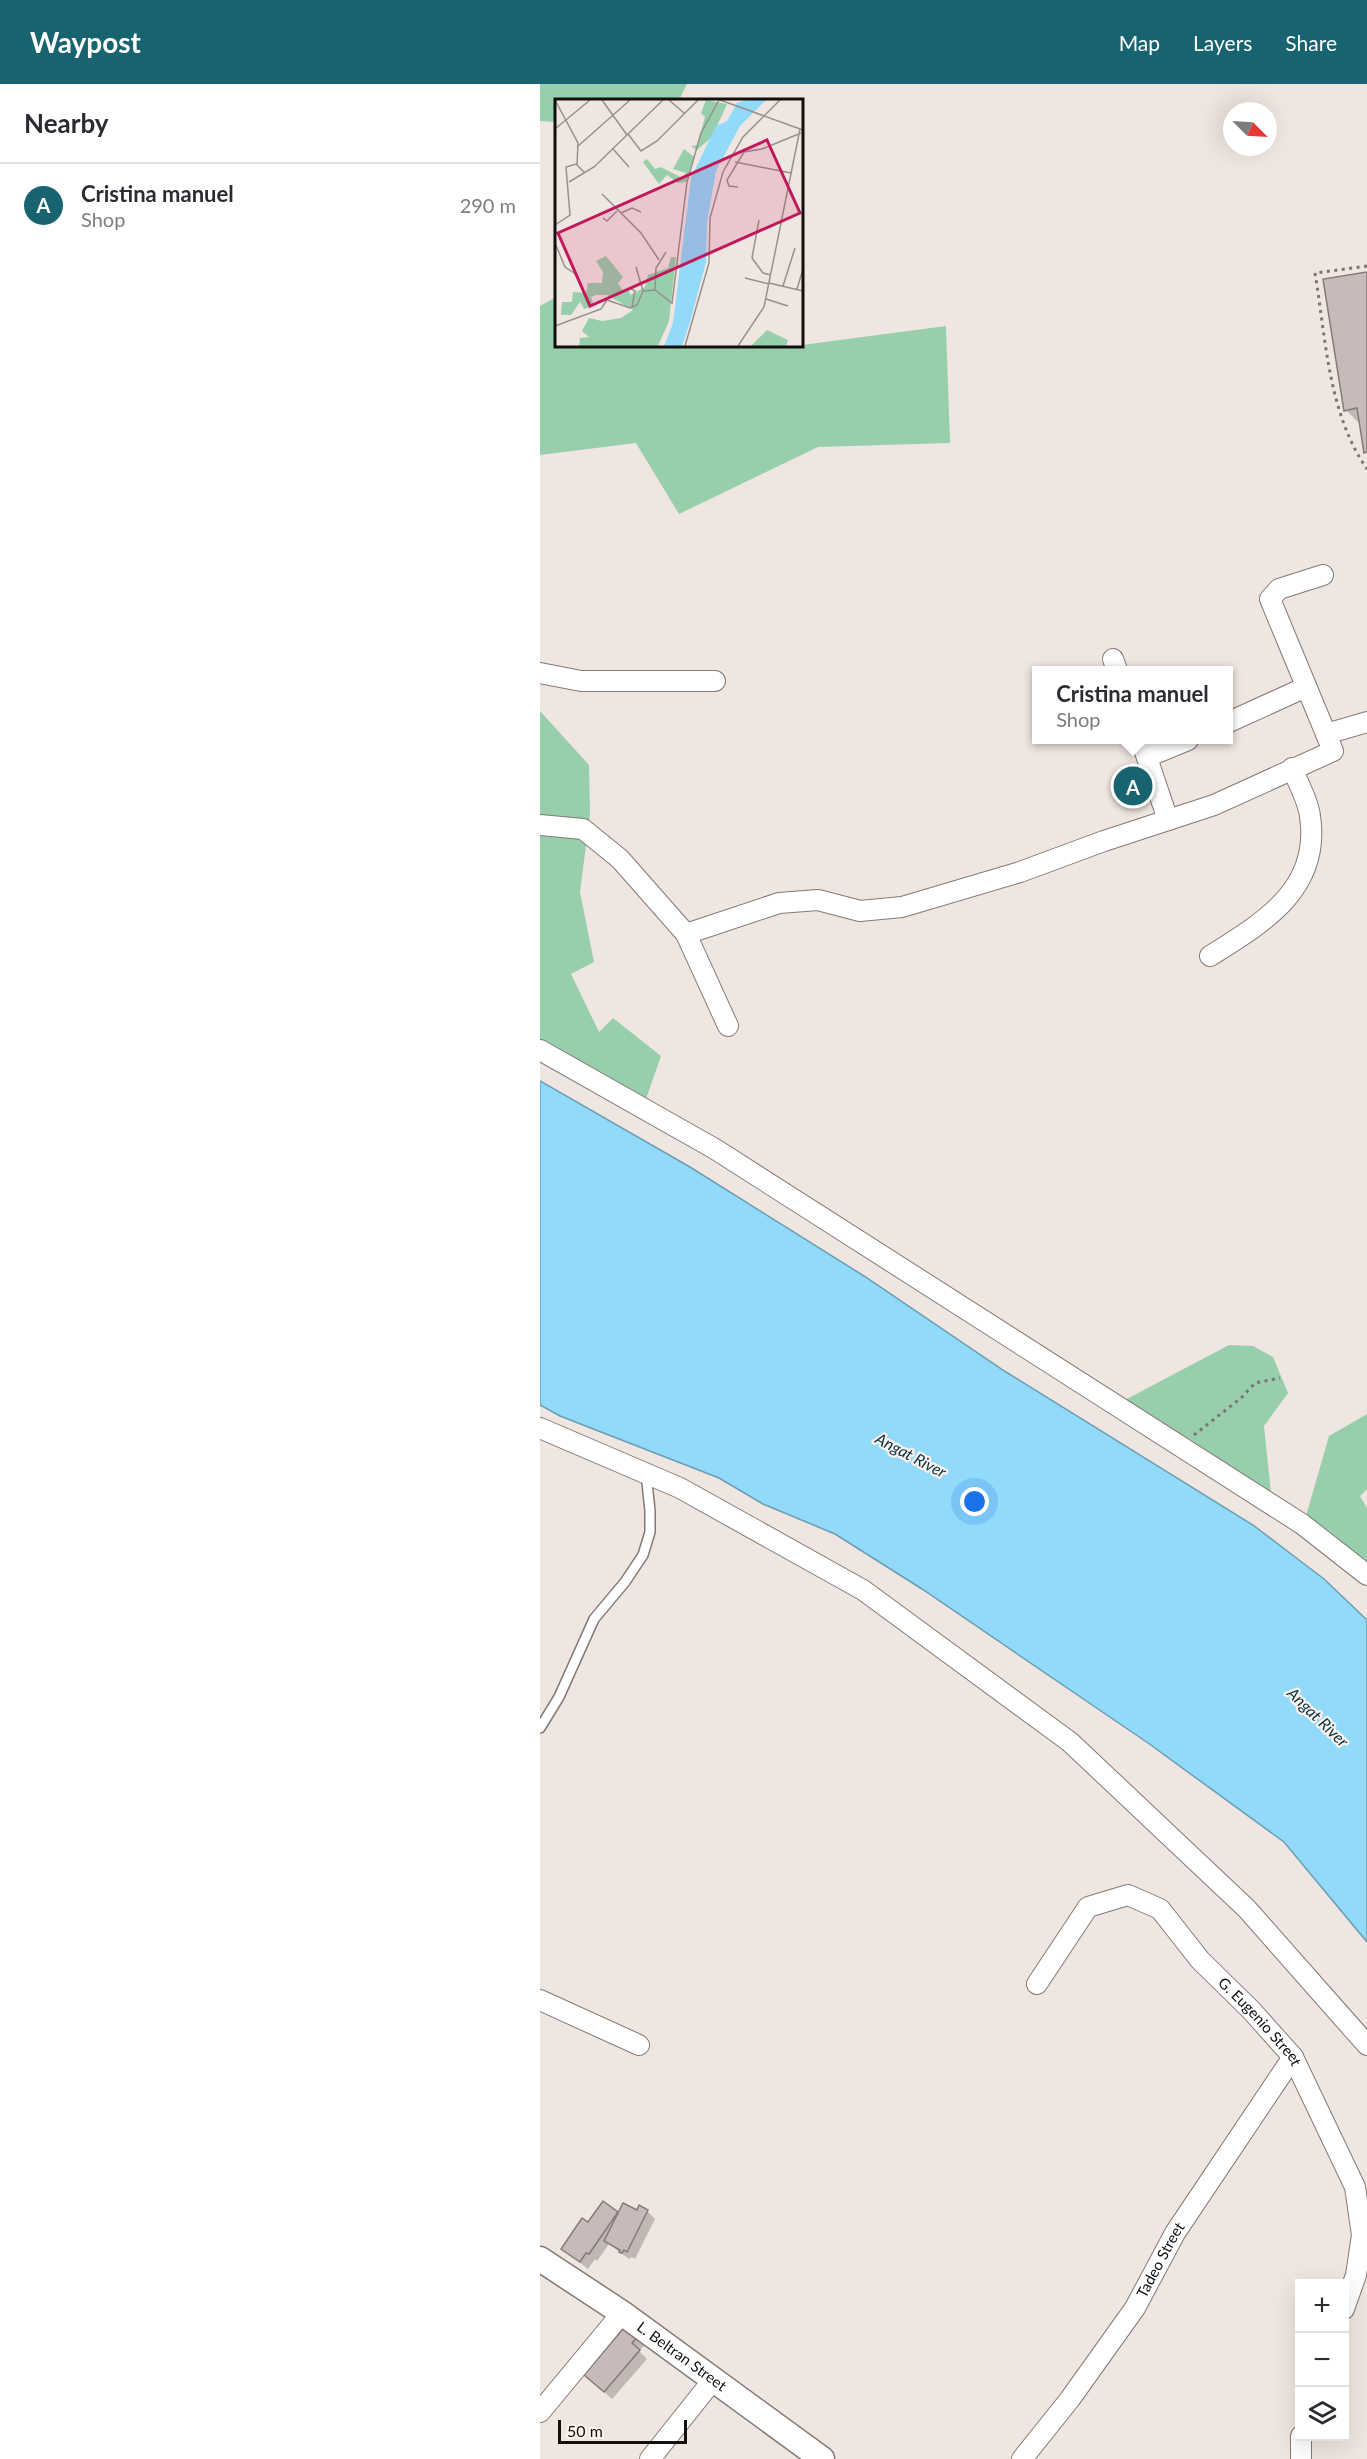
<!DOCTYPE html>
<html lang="en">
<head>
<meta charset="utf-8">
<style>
	body { margin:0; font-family:Lato,sans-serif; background:#f2f2f3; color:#2b2b33 }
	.controls { position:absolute; right:18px; bottom:18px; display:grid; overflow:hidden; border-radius:0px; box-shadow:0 6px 24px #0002 }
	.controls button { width:54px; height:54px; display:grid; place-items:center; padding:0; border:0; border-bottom:2px solid #e1e1e2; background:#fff; color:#2b2b33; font:30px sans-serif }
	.compass { position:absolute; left:683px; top:18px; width:54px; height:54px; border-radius:50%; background:#fff; box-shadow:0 6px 24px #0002; rotate:114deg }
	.scale { position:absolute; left:18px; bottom:15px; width:129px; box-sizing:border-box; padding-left:6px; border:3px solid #120f0d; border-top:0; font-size:16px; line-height:21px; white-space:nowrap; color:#120f0d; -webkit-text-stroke:4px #fdf3ee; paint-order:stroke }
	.you { position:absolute; left:435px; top:1418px; width:21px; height:21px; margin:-15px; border:4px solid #fff; border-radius:50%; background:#1a73e8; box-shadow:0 0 0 9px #1a73e833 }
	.badge { display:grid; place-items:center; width:39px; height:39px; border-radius:50%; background:#17636f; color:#fff; font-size:20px; font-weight:700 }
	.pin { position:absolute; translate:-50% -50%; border:3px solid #fff; box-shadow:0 2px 6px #0006 }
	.popup { position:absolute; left:492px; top:582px; width:201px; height:78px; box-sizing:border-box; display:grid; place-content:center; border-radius:0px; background:#fff; filter:drop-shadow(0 2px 4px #0005); font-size:20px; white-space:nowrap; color:#7c7c81 }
	.popup b { font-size:22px; color:#2b2b33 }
	.popup::after { content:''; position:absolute; left:50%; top:100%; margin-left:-12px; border:12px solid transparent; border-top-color:#fff }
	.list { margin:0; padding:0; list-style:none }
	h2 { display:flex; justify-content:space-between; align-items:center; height:78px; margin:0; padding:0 24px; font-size:26px }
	h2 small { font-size:20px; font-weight:400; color:#7c7c81 }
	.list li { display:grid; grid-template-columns:39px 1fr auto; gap:18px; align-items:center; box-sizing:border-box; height:84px; padding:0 24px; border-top:2px solid #e1e1e2 }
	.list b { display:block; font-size:22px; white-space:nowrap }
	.list p { margin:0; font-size:20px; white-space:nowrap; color:#7c7c81 }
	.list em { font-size:20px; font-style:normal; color:#7c7c81 }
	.icon { flex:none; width:33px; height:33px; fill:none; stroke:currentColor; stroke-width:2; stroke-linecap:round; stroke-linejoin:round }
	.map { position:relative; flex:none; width:827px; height:2375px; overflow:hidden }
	header { display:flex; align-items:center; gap:36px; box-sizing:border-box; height:84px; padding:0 30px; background:#17636f; color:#fff }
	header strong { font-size:28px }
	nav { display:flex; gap:33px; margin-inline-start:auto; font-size:21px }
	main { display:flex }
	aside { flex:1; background:#fff }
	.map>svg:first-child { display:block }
	.green { fill:#97ceac }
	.water { fill:#91dafa; stroke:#6b9db3; stroke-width:1.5 }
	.shadow { fill:#0003 }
	.building { fill:#c6bbb9; stroke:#857a78; stroke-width:1.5 }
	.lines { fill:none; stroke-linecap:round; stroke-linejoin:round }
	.service-casing { stroke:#837975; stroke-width:12 }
	.minor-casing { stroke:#837975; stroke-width:22 }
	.tertiary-casing { stroke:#837975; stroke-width:27 }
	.path { stroke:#7b7471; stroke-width:3; stroke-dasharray:3 4.5; stroke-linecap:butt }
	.service { stroke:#fff; stroke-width:9 }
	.minor { stroke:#fff; stroke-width:20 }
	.tertiary { stroke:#fff; stroke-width:24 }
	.labels { text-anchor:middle; stroke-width:4.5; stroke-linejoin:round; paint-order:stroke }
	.street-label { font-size:15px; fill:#120f0d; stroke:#fdf3ee }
	.water-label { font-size:16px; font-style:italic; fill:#043242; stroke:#fdf3ee }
	.inset-road { fill:none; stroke:#97908c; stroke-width:1.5 }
	.view { fill:#c2185b; fill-opacity:0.15; stroke:#c2185b; stroke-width:3 }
	.inset-edge { fill:none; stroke:#120f0d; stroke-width:3 }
</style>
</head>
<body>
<header>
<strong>Waypost</strong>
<nav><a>Map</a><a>Layers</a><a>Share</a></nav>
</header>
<main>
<aside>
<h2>Nearby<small></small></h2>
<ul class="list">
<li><span class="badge">A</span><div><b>Cristina manuel</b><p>Shop</p></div><em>290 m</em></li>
</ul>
</aside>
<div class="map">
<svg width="827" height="2375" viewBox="0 0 827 2375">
	<rect width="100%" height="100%" fill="#f0e6e1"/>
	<!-- green -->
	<g class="green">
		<polygon points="0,0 147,0 140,14 144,16 16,16 16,38 0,37"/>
		<polygon points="16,213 16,261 262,261 406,242 410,359 278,363 139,430 96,359 0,371 0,222"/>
		<polygon points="0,627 49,681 50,730 40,808 54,878 31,890 59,948 73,934 121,972 106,1015 0,955"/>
		<polygon points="689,1261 713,1262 733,1273 748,1309 724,1342 731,1409 648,1354 583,1317"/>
		<polygon points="827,1330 827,1405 820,1412 827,1424 827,1485 766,1432 789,1352"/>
	</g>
	<!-- water -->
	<polygon class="water" points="0,997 150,1083 324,1192 466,1288 713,1441 784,1495 827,1536 827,1858 744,1758 608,1659 382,1505 295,1450 223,1420 179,1394 20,1332 0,1321"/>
	<!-- shadow -->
	<g class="shadow">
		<polygon points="827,190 827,370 820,337 818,338 806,326"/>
		<polygon points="107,2127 115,2135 95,2175 92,2173 89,2175 69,2160 57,2177 55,2175 48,2185 23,2165 49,2140 77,2129 79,2130"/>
		<polygon points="88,2242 107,2259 99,2267 107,2275 72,2315 54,2299"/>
	</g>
	<!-- building -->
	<g class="building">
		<polygon points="827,188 827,368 824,369 817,324 804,327 783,195"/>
		<polygon points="63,2117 78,2128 49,2170 46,2169 40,2178 21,2165 42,2134 48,2138"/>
		<polygon points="83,2119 97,2126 99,2121 108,2126 87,2168 84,2166 82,2169 79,2168 80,2166 64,2157"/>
		<polygon points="88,2239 100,2250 92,2259 100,2266 64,2308 44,2291"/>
	</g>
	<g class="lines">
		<!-- service casing -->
		<g class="service-casing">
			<polyline id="service" points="0,1644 19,1613 54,1535 85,1498 103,1471 110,1448 110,1427 106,1389"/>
		</g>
		<!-- minor casing -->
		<g class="minor-casing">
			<g id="minor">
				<polyline points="783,491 739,505 730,515 786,650"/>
				<polyline points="573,575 577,586"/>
				<polyline points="0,589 41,597 175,597"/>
				<polyline points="689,638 766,603"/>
				<polyline points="601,656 628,736"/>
				<polyline points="607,673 648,656"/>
				<polyline points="0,741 43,745 80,775 146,850 188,942"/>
				<polyline points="146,850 239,819 278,816 320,827 362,823 480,788 564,757 674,721 793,667 786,650 827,638"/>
				<path d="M 670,872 C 724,838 781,805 770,732 C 768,716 758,699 752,684"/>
				<polyline points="0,966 175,1065 762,1440 827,1491"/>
				<polyline points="0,1344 140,1404 323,1506 530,1658 707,1825 827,1961"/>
				<path id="s1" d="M 497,1900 L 548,1823 L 588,1811 L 620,1825 L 660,1876 L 711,1926 L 753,1973 L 815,2103 L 822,2151 L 816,2191 L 804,2225"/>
				<polyline points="0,1916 99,1961"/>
				<polyline points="0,2328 82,2229"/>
				<polyline points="110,2375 173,2296"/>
				<path id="s2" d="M 482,2375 L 530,2315 L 595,2224 L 635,2149 L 753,1973"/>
				<polyline points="761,2375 761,2352"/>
			</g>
		</g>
		<!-- tertiary casing -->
		<g class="tertiary-casing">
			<g id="tertiary">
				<path id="s3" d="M 0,2175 L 82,2229 L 282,2375"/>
			</g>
		</g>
		<!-- path -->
		<g class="path">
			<path d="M 827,182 L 775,189 C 786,255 788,329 827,385"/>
			<polyline points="654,1351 701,1314 715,1299 740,1294"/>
		</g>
		<!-- service -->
		<use href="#service" class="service"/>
		<!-- minor -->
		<use href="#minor" class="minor"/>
		<!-- tertiary -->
		<use href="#tertiary" class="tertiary"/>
	</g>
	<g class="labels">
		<!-- street labels -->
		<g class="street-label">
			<text dy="5" stroke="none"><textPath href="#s1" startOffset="320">G. Eugenio Street</textPath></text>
			<text dy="5" stroke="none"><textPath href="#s2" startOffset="243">Tadeo Street</textPath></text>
			<text dy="5" stroke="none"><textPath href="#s3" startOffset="172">L. Beltran Street</textPath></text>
		</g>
		<!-- water labels -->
		<g class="water-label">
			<text transform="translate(371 1371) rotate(28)" y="6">Angat River</text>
			<text transform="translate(778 1633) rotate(44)" y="6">Angat River</text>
		</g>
	</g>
	<!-- overview -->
	<g transform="translate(15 15)">
		<rect width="248" height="248" fill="#f0e6e1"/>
		<path d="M 151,1 L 172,5 L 157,38 L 142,51 L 136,47 L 142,46 L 150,18 L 146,14 ZM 129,50 L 139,58 L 131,83 L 123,84 L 112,76 L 104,85 L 88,63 L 92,60 L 100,70 L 106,68 L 127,79 L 131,74 L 118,70 ZM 51,157 L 68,178 L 63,184 L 68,192 L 74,191 L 75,196 L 90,188 L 93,176 L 113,169 L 116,158 L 121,158 L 114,222 L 103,247 L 24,247 L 25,239 L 34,238 L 27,232 L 34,219 L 47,222 L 66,219 L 78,211 L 52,196 L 41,196 L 36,198 L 39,207 L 29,210 L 25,203 L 16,216 L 6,216 L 7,203 L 17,203 L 18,193 L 31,194 L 33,184 L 47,184 L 48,173 L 41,162 ZM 212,231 L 233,241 L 231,247 L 196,247 Z" fill="#97ceac"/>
		<path d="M 192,1 L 211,1 L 185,27 L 161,72 L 152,124 L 151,163 L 135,223 L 127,247 L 109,247 L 118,224 L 136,79 L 161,27 L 172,22 L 182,4 Z" fill="#91dafa"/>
		<path class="inset-road" d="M 0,1 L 23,44 L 22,66M 47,1 L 72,36M 114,1 L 129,14M 165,1 L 248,31M 0,30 L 35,1M 73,35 L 86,52 L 102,42 L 143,1M 22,48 L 75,1M 58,50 L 74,68M 180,63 L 236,74M 14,83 L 39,68 L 108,1M 183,88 L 174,87 L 172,81 L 189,53 L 207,50 L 246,34M 47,95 L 86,134 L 104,161M 66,114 L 77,109 L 86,113M 48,119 L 52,122 L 62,112M 204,121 L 197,159 L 208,174 L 216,176M 0,126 L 15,116 L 11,68 L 21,65 L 30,74M 0,144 L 10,168 L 22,176M 190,179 L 214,185M 214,184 L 248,192M 228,187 L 240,149M 76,190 L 80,192 L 77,208M 242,190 L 248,170M 100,191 L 101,169 L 111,153M 88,192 L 100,191 L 117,204 L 132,83 L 146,34 L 164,1M 211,200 L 233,207M 0,227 L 46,210 L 52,201 L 75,209 L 82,206 L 88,192 L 81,168M 130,247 L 154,164 L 155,119 L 168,73 L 188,38 L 225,1M 183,247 L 209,208 L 245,30"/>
		<path class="view" d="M 212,41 L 245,114 L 35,207 L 3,134 Z"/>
		<rect width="248" height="248" class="inset-edge"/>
	</g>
</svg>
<div class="controls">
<button>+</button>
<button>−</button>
<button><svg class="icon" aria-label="layers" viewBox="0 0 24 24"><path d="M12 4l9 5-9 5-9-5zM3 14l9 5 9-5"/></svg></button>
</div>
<svg class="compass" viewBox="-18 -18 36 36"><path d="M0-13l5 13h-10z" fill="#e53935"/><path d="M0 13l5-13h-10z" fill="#7c7c81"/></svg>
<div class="scale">50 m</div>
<div class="you"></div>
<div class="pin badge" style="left:593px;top:702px">A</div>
<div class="popup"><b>Cristina manuel</b>Shop</div>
</div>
</main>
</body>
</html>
